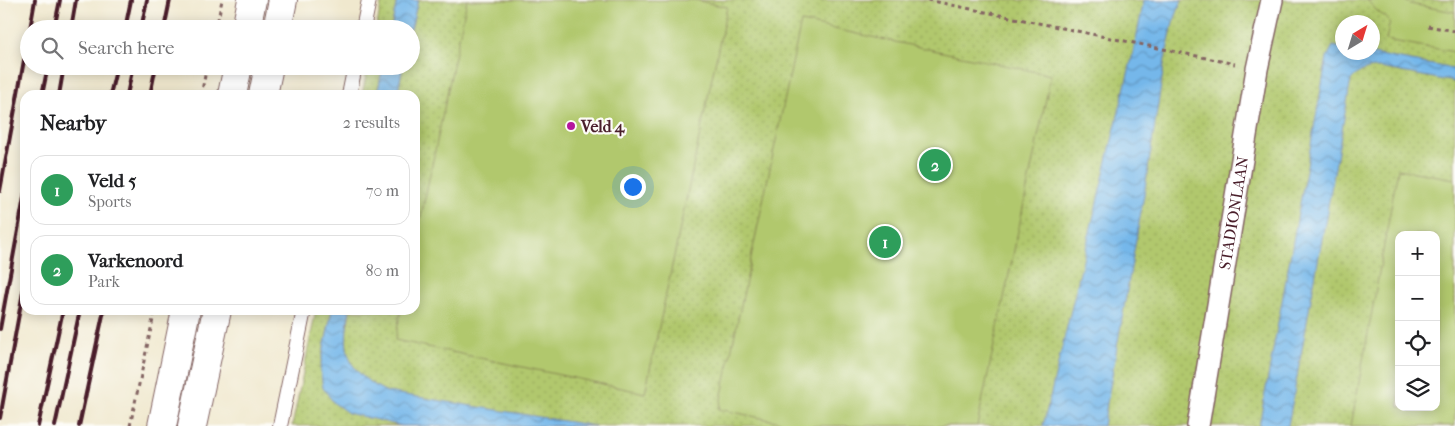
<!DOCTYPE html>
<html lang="en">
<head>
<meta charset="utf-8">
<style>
	body { margin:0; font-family:"IM FELL French Canon",serif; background:#f6f6f6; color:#202124 }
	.controls { position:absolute; right:15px; bottom:15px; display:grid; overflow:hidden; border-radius:10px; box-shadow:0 2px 12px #0003 }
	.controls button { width:45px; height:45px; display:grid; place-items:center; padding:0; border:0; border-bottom:1px solid #e0e0e0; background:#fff; color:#202124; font:25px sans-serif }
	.compass { position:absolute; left:1335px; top:15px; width:45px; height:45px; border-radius:50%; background:#fff; box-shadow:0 2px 12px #0003; rotate:38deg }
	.you { position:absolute; left:632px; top:186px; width:18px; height:18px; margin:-12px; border:4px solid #fff; border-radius:50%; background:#1a73e8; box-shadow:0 0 0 8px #1a73e833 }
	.badge { display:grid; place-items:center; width:32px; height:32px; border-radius:50%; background:#db2777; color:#fff; font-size:16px; font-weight:700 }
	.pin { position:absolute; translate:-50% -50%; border:2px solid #fff; box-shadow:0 1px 5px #0006 }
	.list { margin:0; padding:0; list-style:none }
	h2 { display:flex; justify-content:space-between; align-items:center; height:65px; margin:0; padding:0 20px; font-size:21px }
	h2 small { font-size:16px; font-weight:400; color:#757577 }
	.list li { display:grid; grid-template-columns:32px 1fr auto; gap:15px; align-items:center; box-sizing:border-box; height:70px; margin:0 10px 10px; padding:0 10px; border:1px solid #e0e0e0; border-radius:15px }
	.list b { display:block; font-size:19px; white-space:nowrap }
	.list p { margin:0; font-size:16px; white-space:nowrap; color:#757577 }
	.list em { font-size:16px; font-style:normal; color:#757577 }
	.icon { flex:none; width:28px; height:28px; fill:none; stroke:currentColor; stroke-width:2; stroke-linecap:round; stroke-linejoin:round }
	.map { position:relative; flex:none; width:1455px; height:426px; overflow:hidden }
	.search { position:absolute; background:#fff; box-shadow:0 2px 12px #0003; left:20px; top:20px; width:400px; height:55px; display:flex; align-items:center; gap:12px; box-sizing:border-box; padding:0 18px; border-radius:28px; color:#757577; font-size:19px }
	.panel { position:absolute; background:#fff; box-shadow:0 2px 12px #0003; left:20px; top:90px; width:400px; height:225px; border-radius:15px }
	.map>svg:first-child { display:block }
	.grass { fill:url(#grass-dots); stroke:#7e744c; fill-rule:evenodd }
	.garden { fill:#b1c86d; stroke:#7e744c; fill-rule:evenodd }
	.water { fill:url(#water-waves); stroke:#5f6b8a }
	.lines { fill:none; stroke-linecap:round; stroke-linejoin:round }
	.service-casing { stroke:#846564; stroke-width:16 }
	.pedestrian-casing { stroke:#846564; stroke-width:24 }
	.secondary-casing { stroke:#846564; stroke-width:30 }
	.path { stroke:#846564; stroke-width:3; stroke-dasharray:4 4; stroke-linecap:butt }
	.service { stroke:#fff; stroke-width:14 }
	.pedestrian { stroke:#fff; stroke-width:21 }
	.secondary { stroke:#fff; stroke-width:28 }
	.rail { stroke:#4a1f2b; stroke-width:4 }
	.poi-dot { fill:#b5179e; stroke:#fdfcf7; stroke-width:2 }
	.labels { text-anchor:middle; stroke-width:4.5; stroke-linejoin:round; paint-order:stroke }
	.poi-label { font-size:16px; font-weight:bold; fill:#4a1f2b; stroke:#fdfcf7; text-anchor:start }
	.street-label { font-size:16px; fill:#4a1f2b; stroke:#fdfcf7 }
</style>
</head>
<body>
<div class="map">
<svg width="1455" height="426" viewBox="0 0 1455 426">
	<defs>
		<pattern id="grass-dots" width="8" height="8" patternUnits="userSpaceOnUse" patternTransform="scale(1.25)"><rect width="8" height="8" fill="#b1c86d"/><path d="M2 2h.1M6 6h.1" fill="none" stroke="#9aab5f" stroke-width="1.8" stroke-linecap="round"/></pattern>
		<pattern id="water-waves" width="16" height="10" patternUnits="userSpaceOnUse" patternTransform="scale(1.25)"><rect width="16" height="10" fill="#74b7ea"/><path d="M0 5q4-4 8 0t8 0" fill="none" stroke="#6194be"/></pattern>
	</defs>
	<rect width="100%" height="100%" fill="#fdfcf7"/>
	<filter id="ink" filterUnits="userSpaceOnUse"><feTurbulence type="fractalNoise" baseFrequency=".02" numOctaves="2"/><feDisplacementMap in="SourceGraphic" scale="10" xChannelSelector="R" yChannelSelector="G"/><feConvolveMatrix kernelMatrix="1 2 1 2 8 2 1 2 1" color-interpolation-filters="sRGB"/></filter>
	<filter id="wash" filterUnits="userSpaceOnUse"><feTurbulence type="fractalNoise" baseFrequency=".0096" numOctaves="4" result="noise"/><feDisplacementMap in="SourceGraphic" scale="20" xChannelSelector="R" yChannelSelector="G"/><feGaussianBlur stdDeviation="1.12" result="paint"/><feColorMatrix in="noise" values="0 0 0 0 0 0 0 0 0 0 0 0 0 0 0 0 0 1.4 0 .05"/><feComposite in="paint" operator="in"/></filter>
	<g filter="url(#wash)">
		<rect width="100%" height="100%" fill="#f0e8ce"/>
		<!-- grass -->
		<g class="grass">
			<polygon points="382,0 397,0 391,29 376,29"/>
			<path d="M 418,0 L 1455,0 L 1455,426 L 292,426 L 316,310 L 332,310 L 320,368 L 348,323 L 350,310 L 415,310 L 415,95 L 397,95 L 403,66 L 411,66 L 411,29 ZM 1342,22 L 1372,22 L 1372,52 L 1342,52 ZM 1399,235 L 1436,235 L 1436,407 L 1399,407 Z"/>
			<polygon points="368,66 383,66 377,95 362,95"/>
		</g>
		<!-- garden -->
		<g class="garden">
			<polygon points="467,0 695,0 727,7 645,393 395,340 401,310 415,310 415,245"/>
			<polygon points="1367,0 1404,0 1410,4 1455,12 1455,52 1386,40 1390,21 1377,11"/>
			<polygon points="801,22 1051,75 977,426 799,426 719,409"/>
			<path d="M 1398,169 L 1455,179 L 1455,426 L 1351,426 ZM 1399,235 L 1436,235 L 1436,407 L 1399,407 Z"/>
		</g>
		<!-- water -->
		<g class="water">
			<polygon points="397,0 418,0 411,29 391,29"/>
			<polygon points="1144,0 1182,0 1173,23 1165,59 1144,195 1103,426 1043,426 1133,53"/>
			<path d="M 1333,46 L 1342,48 L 1342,52 L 1368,53 L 1455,69 L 1455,82 L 1380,68 C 1367,68 1360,70 1351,80 L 1288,426 L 1259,426 L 1327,57 Z"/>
			<polygon points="383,66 403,66 397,95 377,95"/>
			<path d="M 332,310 L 350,310 C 341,353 347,372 387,392 L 595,426 L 402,426 L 348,413 L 334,403 L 323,388 L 320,368 Z"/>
		</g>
	</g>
	<g filter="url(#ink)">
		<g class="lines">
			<!-- service casing -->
			<g class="service-casing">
				<g id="service">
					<polyline points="363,29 369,0"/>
					<polyline points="349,95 355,66"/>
					<polyline points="280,426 304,310"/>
				</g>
			</g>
			<!-- pedestrian casing -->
			<g class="pedestrian-casing">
				<g id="pedestrian">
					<path id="s1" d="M 1198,426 L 1257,69 L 1272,0"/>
				</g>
			</g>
			<!-- secondary casing -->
			<g class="secondary-casing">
				<g id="secondary">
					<polyline points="246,29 252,0"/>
					<polyline points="277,29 283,0"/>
					<polyline points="232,95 238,66"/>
					<polyline points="263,95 269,66"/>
					<polyline points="162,426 186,310"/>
					<polyline points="192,426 217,310"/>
				</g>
			</g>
			<!-- path -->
			<g class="path">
				<polyline points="928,0 1235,64"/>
				<polyline points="1428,26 1455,31"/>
				<polyline points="216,29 222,0"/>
				<polyline points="201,95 207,66"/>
				<polyline points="130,426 155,310"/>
			</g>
			<!-- service -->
			<use href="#service" class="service"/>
			<!-- pedestrian -->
			<use href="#pedestrian" class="pedestrian"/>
			<!-- secondary -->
			<use href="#secondary" class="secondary"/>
			<!-- rail -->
			<g class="rail">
				<polyline points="30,29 35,0"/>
				<polyline points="54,29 60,0"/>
				<polyline points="71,29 76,0"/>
				<polyline points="125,29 131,0"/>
				<polyline points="141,29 147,0"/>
				<polyline points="164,29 170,0"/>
				<polyline points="42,95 48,66"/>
				<polyline points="59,95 64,66"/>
				<polyline points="110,95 117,66"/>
				<polyline points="127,95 133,66"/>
				<polyline points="150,95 156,66"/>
				<polyline points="0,191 29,33"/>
				<polyline points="0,329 25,192"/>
				<polyline points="0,418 25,281"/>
				<polyline points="38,426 63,310"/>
				<polyline points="55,426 80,310"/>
				<polyline points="79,426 104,310"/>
			</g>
		</g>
	</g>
	<!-- markers -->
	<circle class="poi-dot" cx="571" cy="126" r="5"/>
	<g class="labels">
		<!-- poi labels -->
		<g class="poi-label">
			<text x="581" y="132">Veld 4</text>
		</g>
		<!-- street labels -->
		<g class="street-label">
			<text dy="6" stroke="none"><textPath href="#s1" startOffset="216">STADIONLAAN</textPath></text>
		</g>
	</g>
</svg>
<div class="controls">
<button>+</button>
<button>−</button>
<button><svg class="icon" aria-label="locate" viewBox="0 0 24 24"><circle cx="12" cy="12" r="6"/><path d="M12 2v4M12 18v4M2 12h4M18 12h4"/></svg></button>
<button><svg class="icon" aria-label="layers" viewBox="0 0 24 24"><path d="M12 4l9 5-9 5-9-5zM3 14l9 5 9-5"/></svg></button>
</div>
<svg class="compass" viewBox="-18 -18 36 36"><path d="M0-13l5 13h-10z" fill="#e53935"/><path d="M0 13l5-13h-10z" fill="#757577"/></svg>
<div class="you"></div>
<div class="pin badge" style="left:885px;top:242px;background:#2e9e5b">1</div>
<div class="pin badge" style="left:935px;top:165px;background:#2e9e5b">2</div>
<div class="search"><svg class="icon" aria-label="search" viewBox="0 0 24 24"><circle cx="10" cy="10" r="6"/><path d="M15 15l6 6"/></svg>Search here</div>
<section class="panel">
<h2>Nearby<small>2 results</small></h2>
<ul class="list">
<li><span class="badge" style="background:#2e9e5b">1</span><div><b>Veld 5</b><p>Sports</p></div><em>70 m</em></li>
<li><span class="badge" style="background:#2e9e5b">2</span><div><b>Varkenoord</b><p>Park</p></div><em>80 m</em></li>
</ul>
</section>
</div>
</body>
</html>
